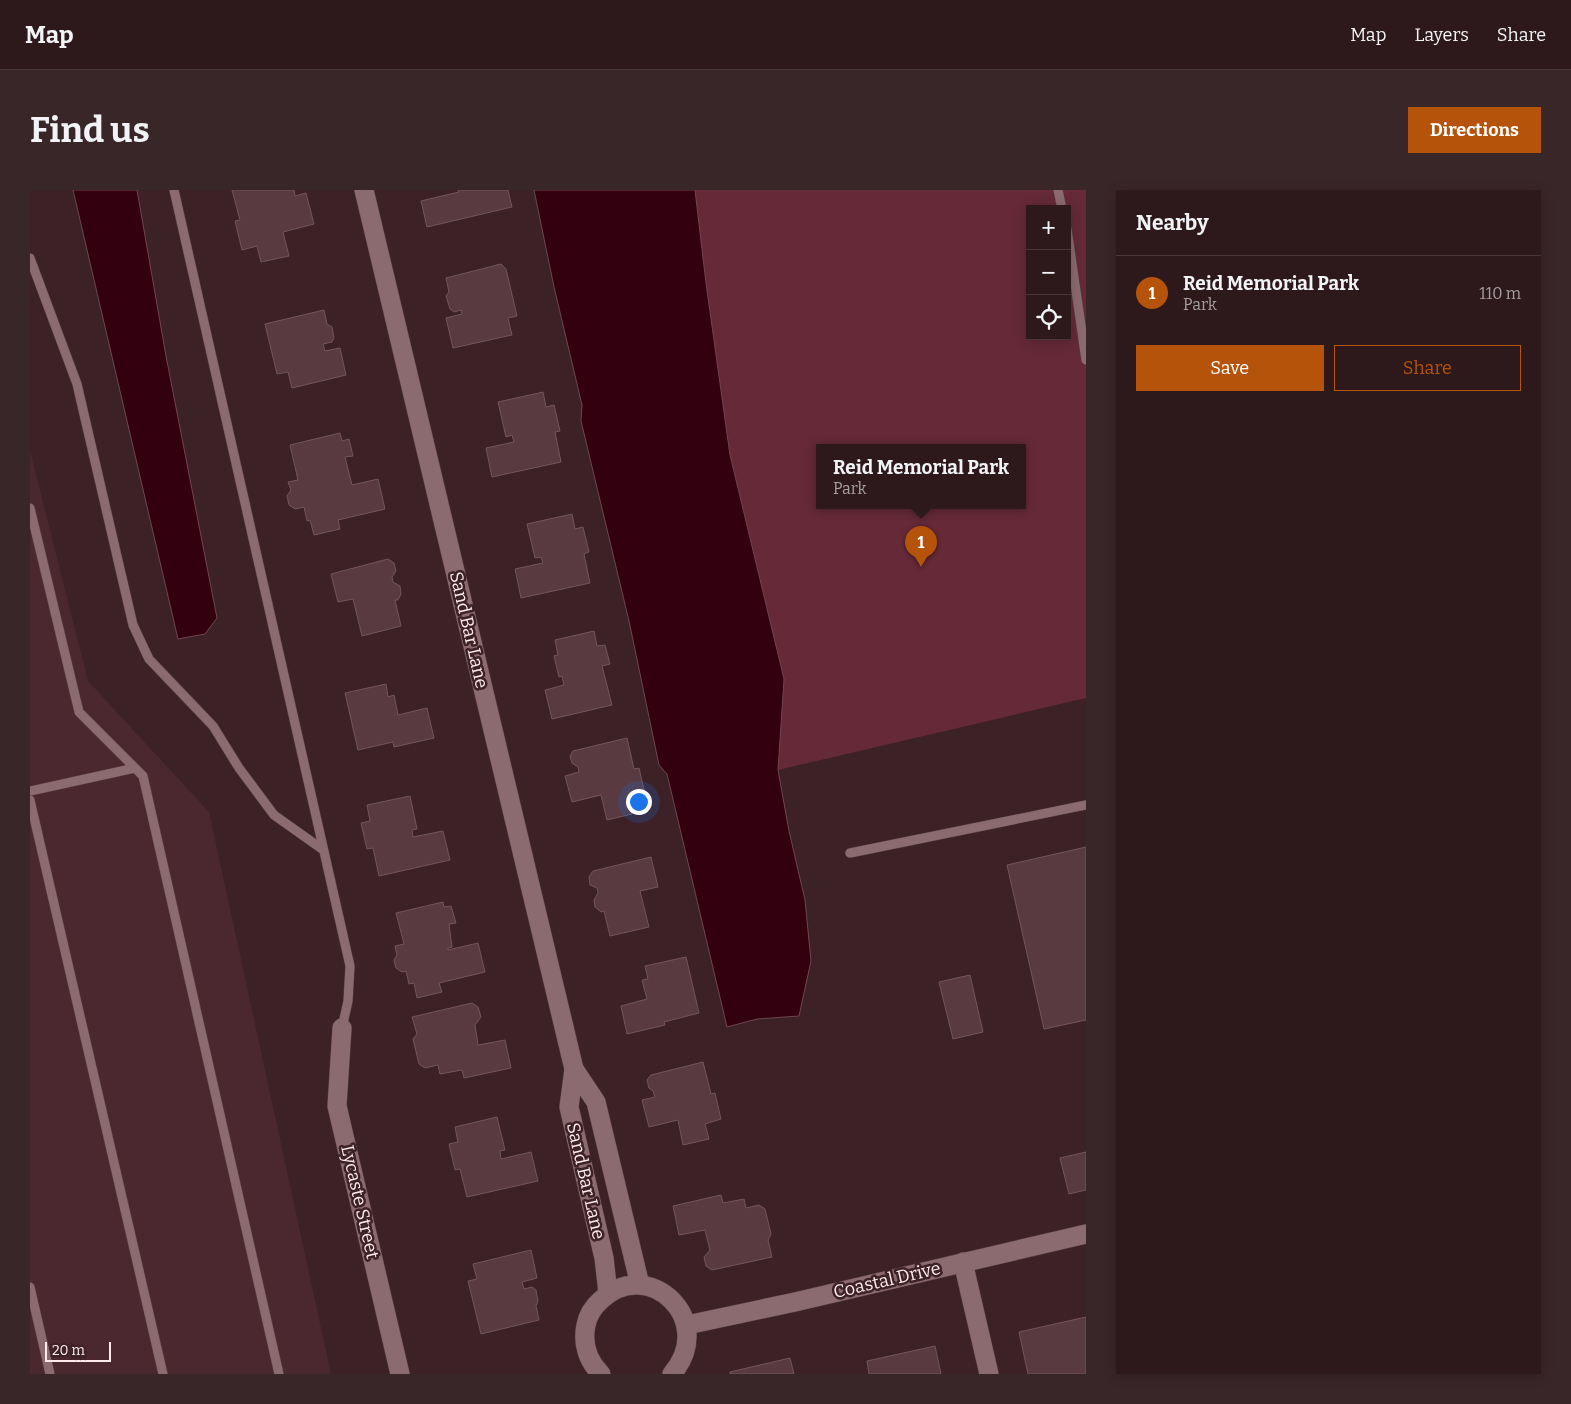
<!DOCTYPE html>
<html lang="en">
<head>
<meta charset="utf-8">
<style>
	body { margin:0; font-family:Bitter,serif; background:#392629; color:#f1f3f6 }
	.controls { position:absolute; right:15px; top:15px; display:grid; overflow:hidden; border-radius:0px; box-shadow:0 2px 12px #0003 }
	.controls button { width:45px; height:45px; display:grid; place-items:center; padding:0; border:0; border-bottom:1px solid #48383b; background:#2d191c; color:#f1f3f6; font:25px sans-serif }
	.scale { position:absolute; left:15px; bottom:12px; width:66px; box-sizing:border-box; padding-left:5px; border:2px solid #fdeaed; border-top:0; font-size:14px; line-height:18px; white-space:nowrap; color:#fdeaed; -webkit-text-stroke:4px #3c2126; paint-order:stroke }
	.you { position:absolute; left:608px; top:611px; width:18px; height:18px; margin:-12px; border:4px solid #fff; border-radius:50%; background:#1a73e8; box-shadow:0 0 0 8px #1a73e833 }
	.badge { display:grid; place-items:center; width:32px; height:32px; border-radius:50%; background:#b45309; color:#fff; font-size:16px; font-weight:700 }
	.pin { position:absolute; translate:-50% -41px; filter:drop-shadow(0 1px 2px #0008) }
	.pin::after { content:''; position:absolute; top:26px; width:18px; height:15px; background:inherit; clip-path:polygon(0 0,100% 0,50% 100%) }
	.popup { position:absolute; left:786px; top:254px; width:210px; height:65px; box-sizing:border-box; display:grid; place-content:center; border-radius:0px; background:#2d191c; filter:drop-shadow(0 1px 4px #0005); font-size:16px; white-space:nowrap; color:#a7a0a3 }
	.popup b { font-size:19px; color:#f1f3f6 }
	.popup::after { content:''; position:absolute; left:50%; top:100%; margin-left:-10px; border:10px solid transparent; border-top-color:#2d191c }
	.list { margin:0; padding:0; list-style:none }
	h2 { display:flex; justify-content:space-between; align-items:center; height:65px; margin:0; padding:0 20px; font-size:21px }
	h2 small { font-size:16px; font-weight:400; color:#a7a0a3 }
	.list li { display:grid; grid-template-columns:32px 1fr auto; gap:15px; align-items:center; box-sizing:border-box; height:75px; padding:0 20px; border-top:1px solid #48383b }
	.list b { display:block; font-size:19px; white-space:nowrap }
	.list p { margin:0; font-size:16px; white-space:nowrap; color:#a7a0a3 }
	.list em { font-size:16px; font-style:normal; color:#a7a0a3 }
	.actions { display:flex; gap:10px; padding:15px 20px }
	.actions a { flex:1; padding:11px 0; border:1px solid #b45309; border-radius:0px; text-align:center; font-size:18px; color:#b45309 }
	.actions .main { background:#b45309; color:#fff }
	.icon { flex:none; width:28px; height:28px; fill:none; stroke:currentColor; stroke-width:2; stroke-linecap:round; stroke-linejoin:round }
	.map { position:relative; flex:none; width:1056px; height:1184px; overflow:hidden; border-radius:0px }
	header { display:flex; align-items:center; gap:30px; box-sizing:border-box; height:70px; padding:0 25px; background:#2d191c; border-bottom:1px solid #48383b }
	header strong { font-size:24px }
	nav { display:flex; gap:28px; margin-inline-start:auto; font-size:18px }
	.intro { display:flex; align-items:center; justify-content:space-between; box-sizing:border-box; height:120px; padding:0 30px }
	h1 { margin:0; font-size:35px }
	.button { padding:12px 22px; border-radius:0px; background:#b45309; color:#fff; font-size:18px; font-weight:700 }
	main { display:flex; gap:30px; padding:0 30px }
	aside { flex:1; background:#2d191c; border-radius:0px; box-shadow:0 2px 12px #0003 }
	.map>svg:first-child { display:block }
	.built { fill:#4b2830 }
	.green { fill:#652938; fill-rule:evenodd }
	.water { fill:#330010; stroke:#704652 }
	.building { fill:#593a40; stroke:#75555b }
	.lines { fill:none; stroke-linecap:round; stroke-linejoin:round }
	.service-casing { stroke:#573f44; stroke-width:10 }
	.minor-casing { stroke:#573f44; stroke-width:20 }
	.service { stroke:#8b6a70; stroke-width:9 }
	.minor { stroke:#8b6a70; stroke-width:19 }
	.labels { text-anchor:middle; stroke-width:5; stroke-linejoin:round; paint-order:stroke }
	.street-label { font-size:18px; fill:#fdeaed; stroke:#3c2126 }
</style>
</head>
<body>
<header>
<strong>Map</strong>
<nav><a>Map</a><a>Layers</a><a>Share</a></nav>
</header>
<div class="intro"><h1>Find us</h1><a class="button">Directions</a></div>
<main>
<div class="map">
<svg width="1056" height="1184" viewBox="0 0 1056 1184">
	<rect width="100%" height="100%" fill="#3c2126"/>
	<!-- built -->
	<polygon class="built" points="0,261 58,491 179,622 301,1184 0,1184"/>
	<!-- green -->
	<path class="green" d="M 665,0 L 1056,0 L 1056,508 L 748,580 L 754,489 L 700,265 L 676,93 ZM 1000,19 L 1037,19 L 1037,146 L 1000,146 ZM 790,258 L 992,258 L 992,316 L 790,316 Z"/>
	<!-- water -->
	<g class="water">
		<polygon points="43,0 107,0 136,166 187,428 175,444 148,449"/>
		<polygon points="504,0 665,0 676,93 700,265 754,489 748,580 759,641 775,710 781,771 769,826 727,829 697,837 637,584 629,575 599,431 551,231 552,215 524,97"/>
	</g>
	<!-- building -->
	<g class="building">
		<polygon points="202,0 264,0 265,6 276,3 284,34 253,42 259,66 231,72 227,56 212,60 205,31 210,30"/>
		<polygon points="428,0 478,0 482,17 397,37 391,11 429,2"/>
		<polygon points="471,74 476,79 487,126 478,128 482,145 423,158 416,128 432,124 431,120 424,122 420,119 416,106 419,102 416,88"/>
		<polygon points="294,120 297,134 302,137 304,148 302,152 293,154 295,161 310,158 316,185 262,198 258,182 247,184 235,134"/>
		<polygon points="513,202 516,217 524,215 530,241 525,242 531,272 462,287 456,258 484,252 482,245 476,247 468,212"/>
		<polygon points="310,243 312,251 319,249 323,266 315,267 322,295 348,289 355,319 308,330 310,339 284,345 280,330 277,331 274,317 265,319 259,315 257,306 261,300 258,292 268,290 260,255"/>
		<polygon points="542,324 545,339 553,337 559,362 554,364 560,393 491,408 485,379 513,373 511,367 505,368 497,334"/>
		<polygon points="358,369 364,373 366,381 362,387 363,392 370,396 371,404 368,410 365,410 371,436 332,446 323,409 308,412 301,384"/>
		<polygon points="564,441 567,456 575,455 580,474 572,476 582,515 522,529 515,500 534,495 532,486 529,487 524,466 528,465 525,450"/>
		<polygon points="356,494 358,507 364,505 368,525 397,518 404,548 364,557 363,552 328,560 315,503"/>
		<polygon points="597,548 604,579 609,578 615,604 598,608 602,624 577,630 571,605 542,612 535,586 549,582 548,577 542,573 540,566 543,561"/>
		<polygon points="380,606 387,639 382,640 383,647 413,641 420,670 349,686 343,658 337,659 331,633 340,631 337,615"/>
		<polygon points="1056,657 1056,830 1014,839 977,675"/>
		<polygon points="621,667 628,697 610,701 619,737 580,746 574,721 571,722 565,717 564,710 568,703 567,698 560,695 559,687 563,681"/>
		<polygon points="413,712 414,717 421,716 426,733 419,734 422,757 418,758 418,760 448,753 455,782 409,793 412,802 387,808 384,793 379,794 376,781 372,782 366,778 364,770 367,765 365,756 374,754 366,723"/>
		<polygon points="656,767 669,823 634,832 635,835 597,844 591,816 617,809 612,790 618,789 615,776"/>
		<polygon points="940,785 953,842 923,849 909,792"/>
		<polygon points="442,813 448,817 451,827 445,835 448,855 475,850 481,878 434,888 432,880 410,884 408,875 395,878 389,874 383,849 387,844 382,827"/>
		<polygon points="673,872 681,904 685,903 691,929 675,934 679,949 653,955 648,930 619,937 612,910 625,907 623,901 619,898 617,890 621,885"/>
		<polygon points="467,927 475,960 470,961 471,969 501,962 508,991 437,1007 430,979 425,980 419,954 428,952 425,937"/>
		<polygon points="1056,962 1056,1000 1039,1004 1030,968"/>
		<polygon points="691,1005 693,1013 714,1009 716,1018 729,1015 735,1019 741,1044 738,1050 742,1067 682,1080 676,1076 674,1067 680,1060 675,1040 649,1045 643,1016"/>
		<polygon points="501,1060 507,1088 492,1092 494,1099 502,1097 506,1100 508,1111 506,1116 509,1130 451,1144 438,1091 447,1089 443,1074"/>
		<polygon points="1056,1127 1056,1184 998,1184 989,1142"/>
		<polygon points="905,1156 911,1184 839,1184 837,1171"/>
		<polygon points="760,1168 764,1184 700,1184 700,1182"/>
	</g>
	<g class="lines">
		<!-- service casing -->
		<g class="service-casing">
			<g id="service">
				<polyline points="144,0 320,776 318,811 312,838"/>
				<polyline points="1028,0 1032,19"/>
				<polyline points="1037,39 1056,170"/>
				<polyline points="0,68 47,194 103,435 119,469 183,536 209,578 244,625 292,659"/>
				<polyline points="0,318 49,522 113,586 249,1184"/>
				<polyline points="0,601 105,578"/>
				<polyline points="0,610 133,1184"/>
				<polyline points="820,663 1056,615"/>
				<polyline points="0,1097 20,1184"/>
			</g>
		</g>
		<!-- minor casing -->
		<g class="minor-casing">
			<g id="minor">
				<polyline points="334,0 544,879 539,917 574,1068 578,1103"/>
				<polyline points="312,838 307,916 370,1184"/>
				<polyline points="544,879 566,912 610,1095"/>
				<polyline points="933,1072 959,1184"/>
				<polyline points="657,1135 765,1112 1056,1044"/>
				<path d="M 571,1184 C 558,1171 552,1154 556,1135 C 558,1125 563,1117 571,1110 C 618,1065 688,1130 642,1184"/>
			</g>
		</g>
		<!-- service -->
		<use href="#service" class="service"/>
		<!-- minor -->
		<use href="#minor" class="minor"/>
	</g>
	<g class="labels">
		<!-- street labels -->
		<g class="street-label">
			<text transform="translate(439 440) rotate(77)" y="6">Sand Bar Lane</text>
			<text transform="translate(556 991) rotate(77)" y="6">Sand Bar Lane</text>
			<text transform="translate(330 1012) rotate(77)" y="6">Lycaste Street</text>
			<text transform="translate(857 1090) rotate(-13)" y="6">Coastal Drive</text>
		</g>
	</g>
</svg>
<div class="controls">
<button>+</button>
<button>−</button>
<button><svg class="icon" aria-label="locate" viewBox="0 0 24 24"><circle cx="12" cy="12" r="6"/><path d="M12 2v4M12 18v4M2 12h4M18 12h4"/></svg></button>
</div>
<div class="scale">20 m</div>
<div class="you"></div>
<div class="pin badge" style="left:891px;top:377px">1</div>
<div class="popup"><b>Reid Memorial Park</b>Park</div>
</div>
<aside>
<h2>Nearby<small></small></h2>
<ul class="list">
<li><span class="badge">1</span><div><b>Reid Memorial Park</b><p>Park</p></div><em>110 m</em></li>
</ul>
<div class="actions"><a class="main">Save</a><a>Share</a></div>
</aside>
</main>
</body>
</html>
